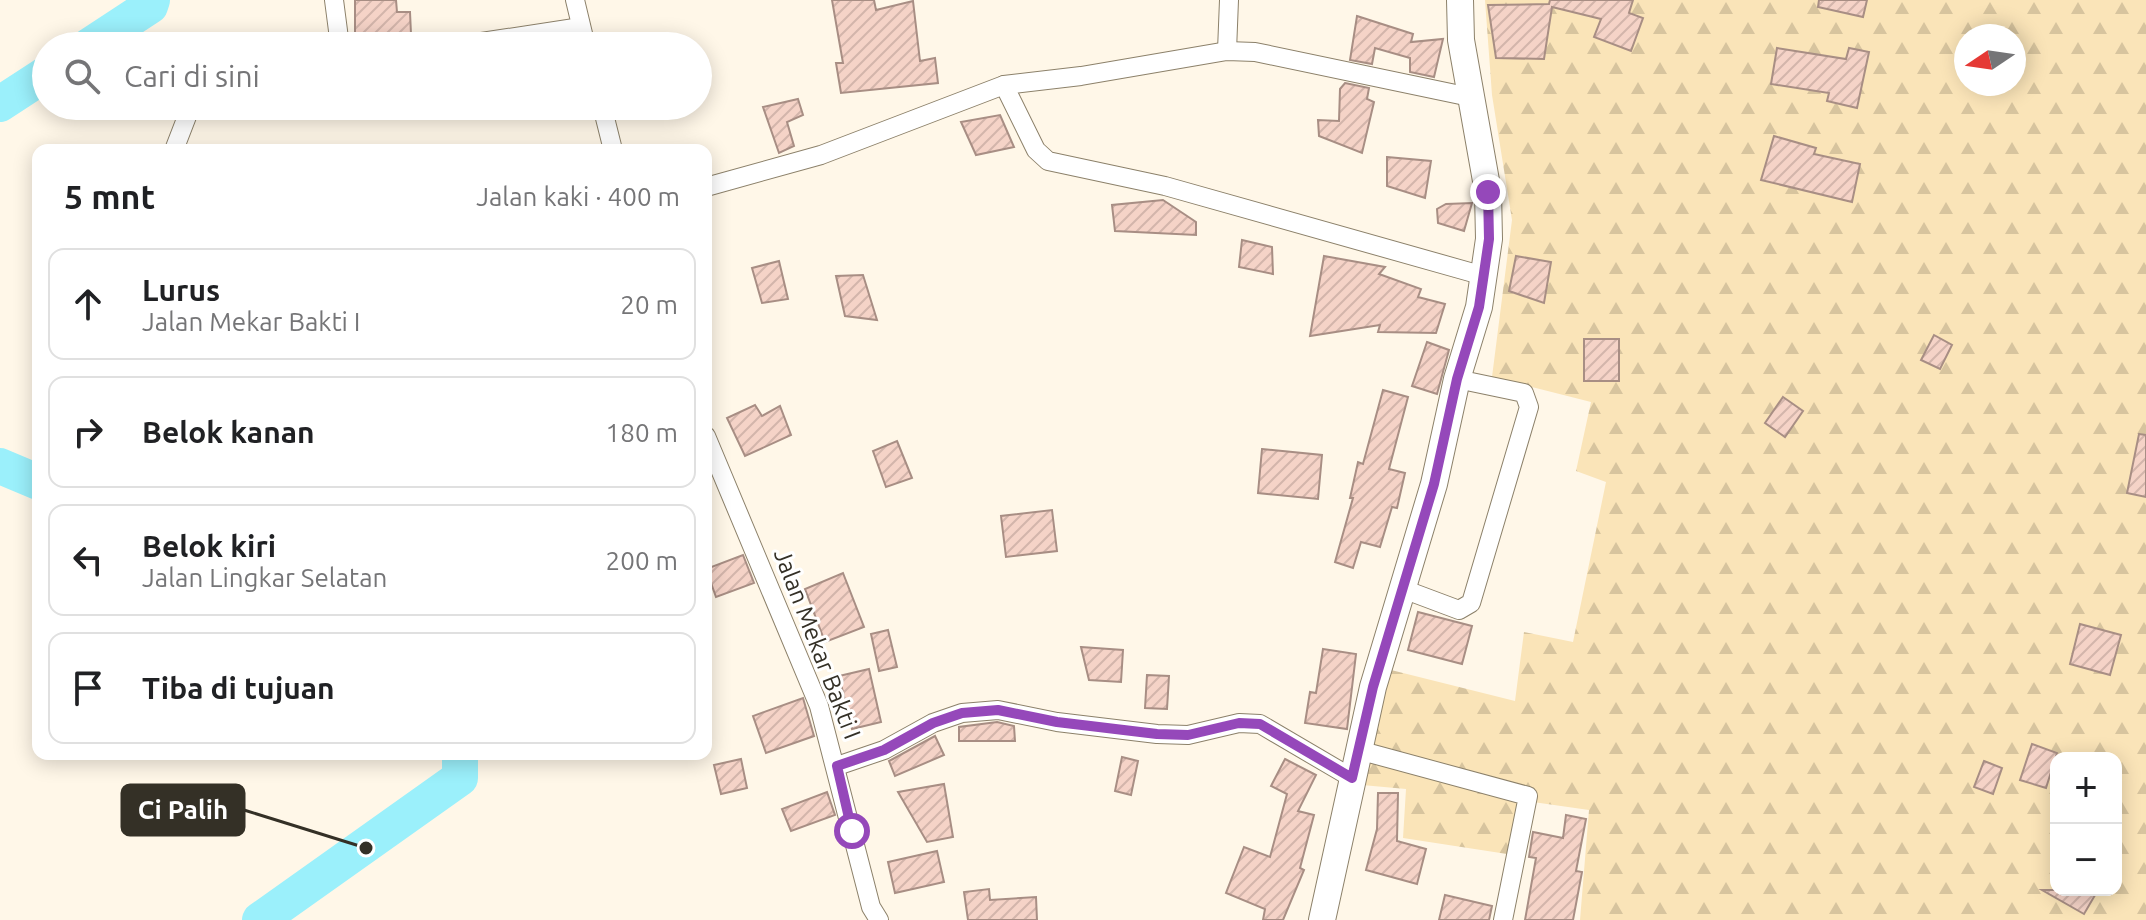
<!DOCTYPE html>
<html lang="id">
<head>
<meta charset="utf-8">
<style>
	body { margin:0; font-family:Ubuntu,sans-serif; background:#f2f2f2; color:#202124 }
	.controls { position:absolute; right:24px; bottom:24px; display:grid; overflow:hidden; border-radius:16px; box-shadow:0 4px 20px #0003 }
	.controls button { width:72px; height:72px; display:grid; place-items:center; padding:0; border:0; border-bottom:2px solid #e0e0e0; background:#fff; color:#202124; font:40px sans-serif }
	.compass { position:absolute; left:1954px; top:24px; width:72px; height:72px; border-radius:50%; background:#fff; box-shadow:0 4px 20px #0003; rotate:257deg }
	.stop { position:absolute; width:24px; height:24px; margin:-18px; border:6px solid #9548ba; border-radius:50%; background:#fff }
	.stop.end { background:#9548ba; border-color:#fff; box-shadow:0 2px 8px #0008 }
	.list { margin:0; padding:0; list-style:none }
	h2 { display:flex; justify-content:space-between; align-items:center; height:104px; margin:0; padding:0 32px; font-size:34px }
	h2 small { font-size:26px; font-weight:400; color:#757577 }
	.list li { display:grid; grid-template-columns:52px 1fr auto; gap:24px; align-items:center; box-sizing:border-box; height:112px; margin:0 16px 16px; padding:0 16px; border:2px solid #e0e0e0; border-radius:16px }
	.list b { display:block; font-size:30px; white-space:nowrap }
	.list p { margin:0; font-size:26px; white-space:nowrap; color:#757577 }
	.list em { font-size:26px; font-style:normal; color:#757577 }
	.icon { flex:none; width:44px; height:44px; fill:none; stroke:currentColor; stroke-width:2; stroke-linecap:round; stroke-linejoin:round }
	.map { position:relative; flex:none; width:2146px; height:920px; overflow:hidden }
	.search { position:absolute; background:#fff; box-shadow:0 4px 20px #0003; left:32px; top:32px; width:680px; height:88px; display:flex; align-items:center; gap:20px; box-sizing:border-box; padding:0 28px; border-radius:44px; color:#757577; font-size:30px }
	.panel { position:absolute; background:#fff; box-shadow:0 4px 20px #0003; left:32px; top:144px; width:680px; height:616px; border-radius:16px }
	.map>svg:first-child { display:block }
	.forest { fill:url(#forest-firs); fill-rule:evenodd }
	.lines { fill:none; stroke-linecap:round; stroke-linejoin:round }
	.river { stroke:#9bf0fb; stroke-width:36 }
	.building { fill:url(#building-hatch); stroke:#a88e84; stroke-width:2 }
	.street-casing { stroke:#8c816a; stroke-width:20 }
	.secondary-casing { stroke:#8c816a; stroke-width:28 }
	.street { stroke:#fff; stroke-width:18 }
	.secondary { stroke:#fff; stroke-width:26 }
	.route { stroke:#9548ba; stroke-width:10 }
	.labels { text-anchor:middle; stroke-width:6; stroke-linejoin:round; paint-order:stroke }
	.street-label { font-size:24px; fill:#343026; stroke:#fff }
	.leader { fill:none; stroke:#343026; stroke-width:3 }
	.callout-dot { fill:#343026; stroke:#fff; stroke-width:3 }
	.callout { fill:#343026; stroke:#343026; stroke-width:3 }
	.callout-label { font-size:26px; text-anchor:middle; font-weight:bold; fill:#fff }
</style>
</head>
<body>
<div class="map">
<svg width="2146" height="920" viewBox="0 0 2146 920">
	<defs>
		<pattern id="forest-firs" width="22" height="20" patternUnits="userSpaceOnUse" patternTransform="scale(2)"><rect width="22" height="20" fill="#fae4b8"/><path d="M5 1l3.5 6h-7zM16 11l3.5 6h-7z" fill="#d7c49e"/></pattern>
		<pattern id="building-hatch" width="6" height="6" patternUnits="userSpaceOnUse" patternTransform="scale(2)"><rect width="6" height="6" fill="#f5d3c7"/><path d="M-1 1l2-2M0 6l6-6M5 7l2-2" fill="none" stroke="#d3b5ab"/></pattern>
	</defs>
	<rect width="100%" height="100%" fill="#fff7e8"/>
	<!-- forest -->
	<path class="forest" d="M 1485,0 L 2146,0 L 2146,920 L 1580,920 L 1589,810 L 1526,801 L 1520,856 L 1403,838 L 1406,789 L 1362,785 L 1391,670 L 1515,701 L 1524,632 L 1573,642 L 1606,482 L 1576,471 L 1591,402 L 1492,377 L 1512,220 L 1492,95 ZM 1966,36 L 2014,36 L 2014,84 L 1966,84 ZM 2056,758 L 2116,758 L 2116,890 L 2056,890 Z"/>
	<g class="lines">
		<!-- river -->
		<g class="river">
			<polyline points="89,46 150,6 152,0"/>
			<polyline points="0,104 46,74"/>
			<polyline points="0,466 38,482"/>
			<polyline points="260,920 460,778 460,754"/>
		</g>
	</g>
	<!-- building -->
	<g class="building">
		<polygon points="355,0 396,0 397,12 410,12 411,34 355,36"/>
		<polygon points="832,0 874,0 876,10 913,1 920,61 935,58 938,83 841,93 836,63 843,63"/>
		<polygon points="1550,0 1633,0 1629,13 1643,18 1631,51 1594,37 1601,19 1552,7 1544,59 1496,58 1488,5 1549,4"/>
		<polygon points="1819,0 1867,0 1863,17 1818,7"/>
		<polygon points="1357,16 1413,34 1411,42 1443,39 1434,77 1410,72 1410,58 1375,48 1372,64 1350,60"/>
		<polygon points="1777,48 1846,59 1849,48 1869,52 1857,108 1827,101 1829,93 1771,84"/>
		<polygon points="1345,83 1369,88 1367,99 1374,102 1362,153 1319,136 1318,120 1339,121 1340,89"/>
		<polygon points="798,99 803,115 787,122 794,146 779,153 763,107"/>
		<polygon points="1000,115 1014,147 976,155 961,122"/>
		<polygon points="1774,136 1816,148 1814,154 1860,164 1852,202 1761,180"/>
		<polygon points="1387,157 1431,161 1425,198 1387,186"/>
		<polygon points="1163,200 1196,222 1196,235 1115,231 1112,205"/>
		<polygon points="1472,203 1464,231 1438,223 1437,209 1446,204"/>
		<polygon points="1242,240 1272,247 1273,274 1239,267"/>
		<polygon points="1324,256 1385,267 1379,274 1421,289 1418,297 1445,304 1436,333 1378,332 1380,325 1310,336"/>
		<polygon points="1516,256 1551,262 1544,303 1509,291"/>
		<polygon points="779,261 788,299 762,303 752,268"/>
		<polygon points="863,275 877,320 845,316 836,276"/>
		<polygon points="1934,335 1952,345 1940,369 1921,360"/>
		<rect x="1584" y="339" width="35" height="42"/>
		<polygon points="1427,342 1449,350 1437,394 1412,386"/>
		<polygon points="1383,390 1408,397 1389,469 1405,473 1397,508 1392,507 1380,547 1361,542 1353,568 1335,562 1353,498 1350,498 1358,462 1363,464"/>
		<polygon points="1783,397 1803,411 1785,437 1765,423"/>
		<polygon points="755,405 762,416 780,406 791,435 745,456 727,418"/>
		<polygon points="2139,434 2146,435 2146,497 2127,493"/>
		<polygon points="897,441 912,478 886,487 873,451"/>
		<polygon points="1262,449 1322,455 1318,499 1258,493"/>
		<polygon points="1052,510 1057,551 1006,557 1001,516"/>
		<polygon points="743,555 754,583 716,597 706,569"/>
		<polygon points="843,573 864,627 825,642 805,589"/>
		<polygon points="1418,612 1472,626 1462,664 1408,650"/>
		<polygon points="2080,624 2121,635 2110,675 2070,664"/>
		<polygon points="888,630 897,667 879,671 871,634"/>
		<polygon points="1081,647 1123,650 1121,682 1089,680"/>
		<polygon points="1323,649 1356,654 1347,729 1305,723 1310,692 1316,693"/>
		<polygon points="869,669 881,722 852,729 839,676"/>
		<polygon points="1147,675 1169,676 1167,709 1145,708"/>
		<polygon points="803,698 814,736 766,753 753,716"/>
		<polygon points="997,722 1014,726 1015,741 959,741 959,727"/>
		<polygon points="935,736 944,755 895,776 889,761"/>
		<polygon points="2032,744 2057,753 2046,788 2020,780"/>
		<polygon points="1122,757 1138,761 1131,795 1115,791"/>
		<polygon points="741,759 747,788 721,794 714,765"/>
		<polygon points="1285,759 1316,775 1298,811 1314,815 1300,868 1304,870 1283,920 1263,920 1265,909 1226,893 1244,847 1270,857 1287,794 1271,786"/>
		<polygon points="1984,761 2002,768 1993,794 1974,787"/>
		<polygon points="944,784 953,837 927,842 898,792"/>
		<polygon points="827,792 835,815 791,831 782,809"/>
		<polygon points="1378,793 1398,793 1397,841 1426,849 1417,884 1366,870 1377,829"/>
		<polygon points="1566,815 1586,819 1576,871 1582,872 1573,920 1525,920 1536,858 1529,857 1533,832 1563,838"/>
		<polygon points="937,851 944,882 895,893 888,862"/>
		<polygon points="989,889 990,900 1036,897 1037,920 968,920 964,892"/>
		<polygon points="2042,890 2098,890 2084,914"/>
		<polygon points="1445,895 1492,906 1489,920 1439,920"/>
	</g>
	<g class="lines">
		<!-- street casing -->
		<g class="street-casing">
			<g id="street">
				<polyline points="334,0 340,46"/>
				<polyline points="575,0 586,46"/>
				<polyline points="455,46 581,27"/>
				<polyline points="1227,51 1229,0"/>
				<polyline points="1004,85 1036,150 1048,161 1165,186 1484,276"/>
				<polyline points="602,106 613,150"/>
				<polyline points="174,150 191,106"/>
				<polyline points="706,187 821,155 1004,85 1081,76 1227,51 1255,52 1470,97"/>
				<polyline points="706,436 819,706 871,907 879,920"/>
				<polyline points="1403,589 1459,610 1471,603 1529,407 1524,393 1457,379"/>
				<polyline points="1358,750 1528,796 1503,920"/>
				<polyline points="837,766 884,750 933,723 962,713 998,710 1057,722 1157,734 1188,735 1239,723 1260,724 1352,778"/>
			</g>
		</g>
		<!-- secondary casing -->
		<g class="secondary-casing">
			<polyline id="secondary" points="1322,920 1373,687 1434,484 1457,379 1479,307 1489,239 1488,192 1461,40 1460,0"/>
		</g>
		<!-- street -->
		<use href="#street" class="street"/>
		<!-- secondary -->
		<use href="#secondary" class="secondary"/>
	</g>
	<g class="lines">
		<!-- route -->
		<polyline class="route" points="852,831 837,766 884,750 933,723 962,713 998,710 1057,722 1157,734 1188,735 1239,723 1260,724 1352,778 1373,687 1434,484 1457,379 1479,307 1489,239 1488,192"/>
	</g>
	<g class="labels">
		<!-- street labels -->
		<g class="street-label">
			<text transform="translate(817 644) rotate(69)" y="8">Jalan Mekar Bakti I</text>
		</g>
	</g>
	<!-- callouts -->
	<path class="leader" d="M366 848L244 810"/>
	<circle class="callout-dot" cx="366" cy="848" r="8"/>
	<rect class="callout" x="122" y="785" width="122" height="50" rx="8"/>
	<g class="callout-label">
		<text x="183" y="819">Ci Palih</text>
	</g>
</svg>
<div class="controls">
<button>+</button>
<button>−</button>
</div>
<svg class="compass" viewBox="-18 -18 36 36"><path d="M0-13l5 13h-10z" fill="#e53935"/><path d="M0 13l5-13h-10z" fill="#757577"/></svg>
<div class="stop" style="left:852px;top:831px"></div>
<div class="stop end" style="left:1488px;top:192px"></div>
<div class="search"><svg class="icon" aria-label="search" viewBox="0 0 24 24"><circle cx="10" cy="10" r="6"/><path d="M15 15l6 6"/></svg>Cari di sini</div>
<section class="panel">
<h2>5 mnt<small>Jalan kaki · 400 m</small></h2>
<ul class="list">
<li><svg class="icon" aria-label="ahead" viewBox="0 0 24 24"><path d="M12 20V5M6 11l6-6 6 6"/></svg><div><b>Lurus</b><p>Jalan Mekar Bakti I</p></div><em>20 m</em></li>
<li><svg class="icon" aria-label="right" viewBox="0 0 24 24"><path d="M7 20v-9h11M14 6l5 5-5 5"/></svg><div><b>Belok kanan</b></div><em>180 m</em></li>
<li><svg class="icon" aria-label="left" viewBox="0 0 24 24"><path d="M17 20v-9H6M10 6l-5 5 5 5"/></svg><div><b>Belok kiri</b><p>Jalan Lingkar Selatan</p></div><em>200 m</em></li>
<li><svg class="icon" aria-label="arrive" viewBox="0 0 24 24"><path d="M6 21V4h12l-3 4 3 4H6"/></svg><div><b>Tiba di tujuan</b></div></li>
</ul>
</section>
</div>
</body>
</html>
